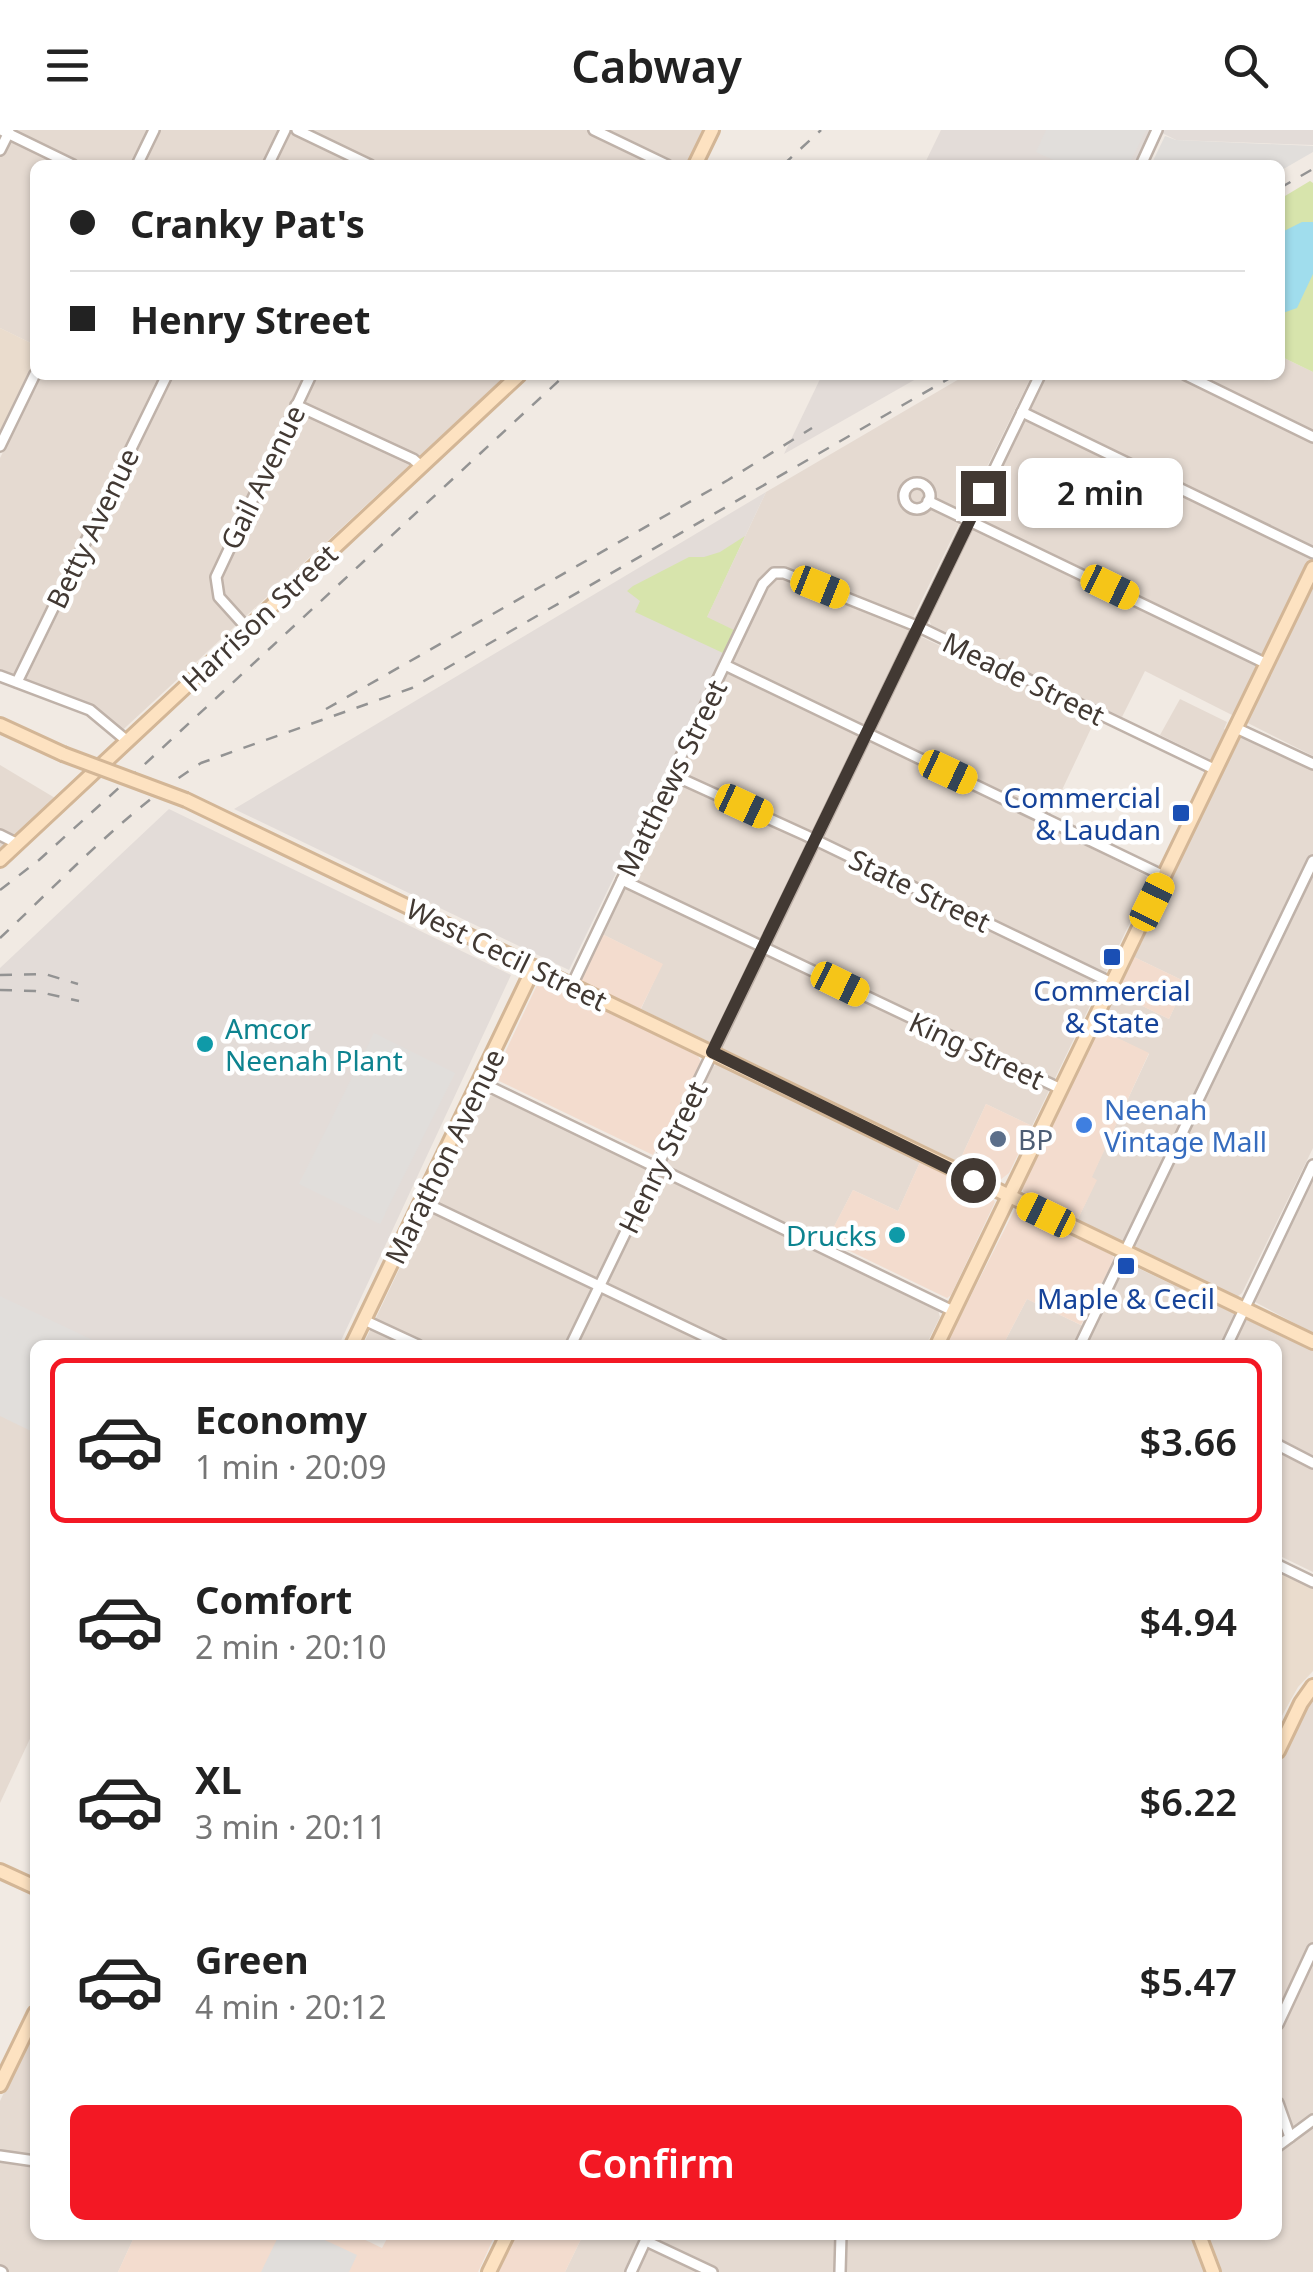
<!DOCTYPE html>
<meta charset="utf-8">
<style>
:root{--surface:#fff;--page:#f2f2f2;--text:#222;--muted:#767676;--line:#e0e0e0;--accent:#f31824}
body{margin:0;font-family:"Noto Sans",sans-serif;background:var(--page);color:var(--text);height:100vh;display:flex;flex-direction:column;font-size:38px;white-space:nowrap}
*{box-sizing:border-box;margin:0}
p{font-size:32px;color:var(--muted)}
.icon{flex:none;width:55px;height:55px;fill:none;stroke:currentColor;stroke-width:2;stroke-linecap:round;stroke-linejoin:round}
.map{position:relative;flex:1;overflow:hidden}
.side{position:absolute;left:30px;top:1210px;width:1252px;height:900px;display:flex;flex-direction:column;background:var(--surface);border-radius:15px;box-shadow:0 2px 8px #0004}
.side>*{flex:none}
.hud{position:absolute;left:30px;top:30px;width:1255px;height:220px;border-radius:15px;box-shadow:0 2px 8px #0004;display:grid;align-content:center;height:220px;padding:0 40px;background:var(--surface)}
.end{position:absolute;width:45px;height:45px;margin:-22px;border:12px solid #423933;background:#fff;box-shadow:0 0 0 5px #fff}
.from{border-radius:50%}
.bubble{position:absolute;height:70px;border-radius:15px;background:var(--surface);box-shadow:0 2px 8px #0004;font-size:32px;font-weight:600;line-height:70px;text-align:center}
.car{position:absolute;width:30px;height:60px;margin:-30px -15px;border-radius:12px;box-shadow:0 0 8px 2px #0007;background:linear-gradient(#f5c518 24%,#345 0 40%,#f5c518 0 76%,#345 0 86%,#f5c518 0)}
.hud b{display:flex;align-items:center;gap:35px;height:95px;font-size:38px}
.hud b+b{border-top:2px solid var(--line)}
.hud i{width:25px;height:25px;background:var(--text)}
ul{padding:18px 0 0;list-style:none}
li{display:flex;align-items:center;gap:30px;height:165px;margin:0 20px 15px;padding:0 20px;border:5px solid transparent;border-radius:15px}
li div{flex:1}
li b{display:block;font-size:38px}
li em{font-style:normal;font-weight:600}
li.active{border-color:var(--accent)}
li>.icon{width:90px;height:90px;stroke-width:1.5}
.primary-button{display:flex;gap:20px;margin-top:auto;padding:20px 40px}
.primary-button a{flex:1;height:115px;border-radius:15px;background:var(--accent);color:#fff;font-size:40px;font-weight:600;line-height:115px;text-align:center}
header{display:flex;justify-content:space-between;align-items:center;height:130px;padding:0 40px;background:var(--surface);font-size:45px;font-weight:600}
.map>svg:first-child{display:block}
</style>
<header><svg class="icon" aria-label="menu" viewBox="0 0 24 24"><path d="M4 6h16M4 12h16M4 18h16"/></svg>Cabway<svg class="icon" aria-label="search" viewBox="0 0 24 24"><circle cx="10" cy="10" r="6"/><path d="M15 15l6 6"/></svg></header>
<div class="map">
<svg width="1313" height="2142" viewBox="0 0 1313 2142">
<rect width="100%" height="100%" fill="#f1eae3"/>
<!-- residential -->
<g fill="#e5dad1">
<polygon points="0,0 704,0 687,35 35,35 35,215 0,198"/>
<polygon points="1280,226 1313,242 1313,626 1145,541 1122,587 931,495 929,489 1047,245 1280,245"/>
<polygon points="42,245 507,245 114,608 88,585 0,551 0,328"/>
<polygon points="966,245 1032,245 907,500 1095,590 1045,696 1145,745 1150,751 1032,996 986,974 959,1032 641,879 662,834 602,804 734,530 723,523 707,487 766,362"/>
<polygon points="1180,569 1227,592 1224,599 1313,641 1313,1018 1242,1163 1237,1167 1077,1091 1096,1051 1091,1048 1149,924 1099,899 1116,863 1169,889 1186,852 1134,827 1226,637 1160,605"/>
<polygon points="0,635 55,668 0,719"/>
<polygon points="717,934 920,1032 898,1081 853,1060 821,1122 938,1180 940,1187 926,1215 363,1215 481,968 493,966 661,1045 713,937"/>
<polygon points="1313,1051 1313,1203 1255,1172"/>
<polygon points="1127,1133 1313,1221 1313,1442 1278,1425 1278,1215 1003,1215 1027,1169 1093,1201"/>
<polygon points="0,1240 35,1257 35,1598 0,1673"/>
<polygon points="1313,1568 1313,2142 1220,2142 1206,2105 1278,2105 1278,1635"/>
<polygon points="35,1898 35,2105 135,2105 118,2142 0,2142 0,1971"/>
<polygon points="583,2105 1192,2105 1206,2142 565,2142"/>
</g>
<!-- commercial -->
<g fill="#f3dcce">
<polygon points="602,804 663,834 633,894 698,926 701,932 653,1025 493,948 538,853 545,850 575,863"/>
<polygon points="1134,827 1186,852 1169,889 1116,863"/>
<polygon points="1099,899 1149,923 1092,1047 1097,1050 1077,1091 1026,1066 1022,1059"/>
<polygon points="986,974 1032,996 1009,1043 1000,1050 959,1032"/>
<polygon points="920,1032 991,1067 995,1072 951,1165 947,1168 827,1110 853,1060 898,1081"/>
<polygon points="1015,1079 1112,1125 1114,1129 1081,1195 1027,1169 1003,1215 946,1215"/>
<polygon points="135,2105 355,2105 382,2118 389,2105 495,2105 478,2142 118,2142"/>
<polygon points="516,2105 583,2105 565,2142 499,2142"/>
</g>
<!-- industrial -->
<g fill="#e3dcd8">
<polygon points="941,0 1151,0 1133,35 924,35"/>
<polygon points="1156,0 1313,0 1313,15 1176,10"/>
<polygon points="822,245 923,245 784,324"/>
<polygon points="766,362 707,487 734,500 569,840 234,679"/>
<polygon points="169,679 511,845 339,1215 35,1215 0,1239 0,838"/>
</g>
<!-- education -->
<g fill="#eadccd">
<polygon points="0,198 35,215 35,229 0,301"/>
<polygon points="1278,1441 1313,1458 1313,1541 1298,1557 1278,1593"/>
</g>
<!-- green -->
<g fill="#d7e4ac">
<polygon points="1310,51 1313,53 1313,242 1280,226 1280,69"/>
<polygon points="745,406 707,487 734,500 723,523 635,482 640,471 627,461 633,456 689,427 704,427 720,422"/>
</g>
<!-- parking -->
<g fill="#e1dedb">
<polygon points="1046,0 1146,0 1129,35 1064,35 1036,22"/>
<polygon points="1165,6 1176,10 1313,16 1313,22 1280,41 1280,35 1151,35"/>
<polygon points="374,903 455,943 380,1094 299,1054"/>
<polygon points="0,1166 103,1215 35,1215 35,1303 0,1286"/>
<polygon points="279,2105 314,2105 357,2125 349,2142 261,2142"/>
</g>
<!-- water -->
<polygon fill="#a0dded" points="1302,92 1313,92 1313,144 1297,178 1280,184 1280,103"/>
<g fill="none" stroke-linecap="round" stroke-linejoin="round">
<defs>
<g id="street">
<polyline points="1,0 73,35"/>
<polyline points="297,0 370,35"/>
<polyline points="594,0 667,35"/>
<polyline points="0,20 9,2"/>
<polyline points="137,35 154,0"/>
<polyline points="268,35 285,0"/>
<polyline points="1141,35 1157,0"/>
<polyline points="1186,245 1313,307"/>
<polyline points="296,275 413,329 421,336"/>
<polyline points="1022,282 1313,423"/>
<polyline points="0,316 35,244"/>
<circle cx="917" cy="366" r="13"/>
<polyline points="928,371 1267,534"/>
<polyline points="247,498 219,467 216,447 311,245"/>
<polyline points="725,535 1164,746"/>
<polyline points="0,546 90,580 126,610"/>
<polyline points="17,552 167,245"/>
<polyline points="1236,598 1313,634"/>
<polyline points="673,645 805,705 1112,853"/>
<polyline points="0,705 18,714"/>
<polyline points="622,750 1061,959"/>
<polyline points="572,855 763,454 774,443 784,443 919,497 1216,640"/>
<polyline points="480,952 953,1181"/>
<polyline points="423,1072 723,1215"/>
<polyline points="364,1190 418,1215"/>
<polyline points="571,1215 1040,245"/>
<polyline points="1080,1215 1313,731"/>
<polyline points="1227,1215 1313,1035"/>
<polyline points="1278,1315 1313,1333"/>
<polyline points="1278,1435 1313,1452"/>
<polyline points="1278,1894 1313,1819"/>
<polyline points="1278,1973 1290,2007"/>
<polyline points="1278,2016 1313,1990"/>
<polyline points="0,2026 35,2031"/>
<polyline points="646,2111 712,2142"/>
<polyline points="0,2141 2,2142"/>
<polyline points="631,2142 648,2105"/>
<polyline points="840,2142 841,2105"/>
</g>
<g id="secondary">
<polyline points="695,35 712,0"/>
<polyline points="0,595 63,624"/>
<polyline points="186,670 1313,1212"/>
<polyline points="0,730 519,245"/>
<polyline points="352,1215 534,837"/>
<polyline points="937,1215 1313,438"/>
<polyline points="1278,1621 1301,1573 1313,1556"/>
<polyline points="0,1741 35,1757"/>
<polyline points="0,1955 35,1883"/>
<polyline points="1199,2105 1213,2142"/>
<polyline points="489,2142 507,2105"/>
</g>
</defs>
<!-- street casing -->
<use href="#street" stroke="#bfb2a9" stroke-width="14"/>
<!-- secondary casing -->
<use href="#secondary" stroke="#d3b696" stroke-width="18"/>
<!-- street -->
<use href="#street" stroke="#fff" stroke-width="9"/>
<!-- secondary -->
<use href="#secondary" stroke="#fde2c1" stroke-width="12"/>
<!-- rail -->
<g stroke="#939393" stroke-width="2.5" stroke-dasharray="12 12" stroke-linecap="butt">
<polyline points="783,35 821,0"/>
<polyline points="1280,58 1313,39"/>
<polyline points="326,579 728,350 812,298"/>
<polyline points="0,760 39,730 132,646 565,245"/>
<path d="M0,808C64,748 127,680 201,633L412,558L955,245"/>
<polyline points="0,845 45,844 78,854"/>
<polyline points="0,860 35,861 79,871"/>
</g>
<defs>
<polyline id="secondary-bridge" points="63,624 186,670"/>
</defs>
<!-- secondary-bridge casing -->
<use href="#secondary-bridge" stroke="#d3b696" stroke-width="18" stroke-linecap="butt"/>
<!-- secondary-bridge -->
<use href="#secondary-bridge" stroke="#fde2c1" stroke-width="12"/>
</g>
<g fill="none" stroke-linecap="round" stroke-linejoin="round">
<!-- route -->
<polyline stroke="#423933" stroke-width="12" points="973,1050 712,922 983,363"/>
</g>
<!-- markers -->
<g fill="#1a4fb4" stroke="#fff" stroke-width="4">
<rect x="1171" y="673" width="20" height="20" rx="5"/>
<rect x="1102" y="817" width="20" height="20" rx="5"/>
<rect x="1116" y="1126" width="20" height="20" rx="5"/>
</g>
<g fill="#0f9aa8" stroke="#fff" stroke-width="4">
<circle cx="205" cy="914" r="10"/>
<circle cx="897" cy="1105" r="10"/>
</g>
<circle fill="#3f7fe0" stroke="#fff" stroke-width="4" cx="1084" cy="995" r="10"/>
<circle fill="#5c6f8a" stroke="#fff" stroke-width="4" cx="998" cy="1009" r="10"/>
<g text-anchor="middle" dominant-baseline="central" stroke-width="9" stroke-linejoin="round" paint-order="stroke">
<!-- street labels -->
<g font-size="28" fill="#423933" stroke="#fff">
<text transform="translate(262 347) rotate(-64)">Gail Avenue</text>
<text transform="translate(92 398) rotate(-64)">Betty Avenue</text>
<text transform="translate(259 487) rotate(-43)">Harrison Street</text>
<text transform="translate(1024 548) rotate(26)">Meade Street</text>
<text transform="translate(671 648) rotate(-64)">Matthews Street</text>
<text transform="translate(920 760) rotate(26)">State Street</text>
<text transform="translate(507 824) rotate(26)">West Cecil Street</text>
<text transform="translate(977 920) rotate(25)">King Street</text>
<text transform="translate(444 1026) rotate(-64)">Marathon Avenue</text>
<text transform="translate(662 1027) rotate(-64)">Henry Street</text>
</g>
<!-- transit labels -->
<g font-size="28" fill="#164399" stroke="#fff">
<text x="1161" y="667" text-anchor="end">Commercial<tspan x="1161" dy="32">&amp; Laudan</tspan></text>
<text x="1112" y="860">Commercial<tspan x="1112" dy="32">&amp; State</tspan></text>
<text x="1126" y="1168">Maple &amp; Cecil</text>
</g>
<!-- culture labels -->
<g font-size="28" fill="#0d838f" stroke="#fff" text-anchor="start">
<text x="225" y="898">Amcor<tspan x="225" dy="32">Neenah Plant</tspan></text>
<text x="877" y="1105" text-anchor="end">Drucks</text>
</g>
<!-- shop labels -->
<g font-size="28" fill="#366cbe" stroke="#fff" text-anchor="start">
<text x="1104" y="979">Neenah<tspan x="1104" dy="32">Vintage Mall</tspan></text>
</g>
<!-- service labels -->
<g font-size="28" fill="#4e5e75" stroke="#fff" text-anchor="start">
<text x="1018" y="1009">BP</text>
</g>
</g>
</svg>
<i class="end from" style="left:973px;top:1050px"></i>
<i class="end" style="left:983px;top:363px"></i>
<div class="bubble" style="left:1018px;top:328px;width:165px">2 min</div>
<i class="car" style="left:820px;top:457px;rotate:112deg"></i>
<i class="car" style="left:1110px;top:457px;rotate:116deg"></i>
<i class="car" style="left:948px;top:642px;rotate:115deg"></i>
<i class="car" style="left:744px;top:676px;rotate:115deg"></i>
<i class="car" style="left:1152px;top:772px;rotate:26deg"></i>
<i class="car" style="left:840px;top:854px;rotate:116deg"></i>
<i class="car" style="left:1046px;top:1085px;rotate:296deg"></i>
<div class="hud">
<b><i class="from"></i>Cranky Pat's</b>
<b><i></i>Henry Street</b>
</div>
<section class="side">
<ul>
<li class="active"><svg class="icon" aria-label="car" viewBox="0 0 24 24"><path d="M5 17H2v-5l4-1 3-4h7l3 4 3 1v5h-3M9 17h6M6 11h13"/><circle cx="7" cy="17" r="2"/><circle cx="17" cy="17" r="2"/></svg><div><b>Economy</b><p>1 min · 20:09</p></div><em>$3.66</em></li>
<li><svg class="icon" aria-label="car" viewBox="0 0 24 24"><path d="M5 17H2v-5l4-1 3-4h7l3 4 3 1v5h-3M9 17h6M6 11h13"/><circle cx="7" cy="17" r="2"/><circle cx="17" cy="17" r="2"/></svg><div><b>Comfort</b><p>2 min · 20:10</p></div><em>$4.94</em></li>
<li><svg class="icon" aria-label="car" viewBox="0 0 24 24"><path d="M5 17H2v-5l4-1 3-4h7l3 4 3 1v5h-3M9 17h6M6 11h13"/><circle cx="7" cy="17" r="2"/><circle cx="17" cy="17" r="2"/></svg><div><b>XL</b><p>3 min · 20:11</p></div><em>$6.22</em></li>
<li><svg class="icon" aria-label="car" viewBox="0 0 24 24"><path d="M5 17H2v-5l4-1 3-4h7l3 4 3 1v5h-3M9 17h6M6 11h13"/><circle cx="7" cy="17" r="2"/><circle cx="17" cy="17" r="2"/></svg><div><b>Green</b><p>4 min · 20:12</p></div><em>$5.47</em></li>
</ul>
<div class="primary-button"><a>Confirm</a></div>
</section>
</div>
